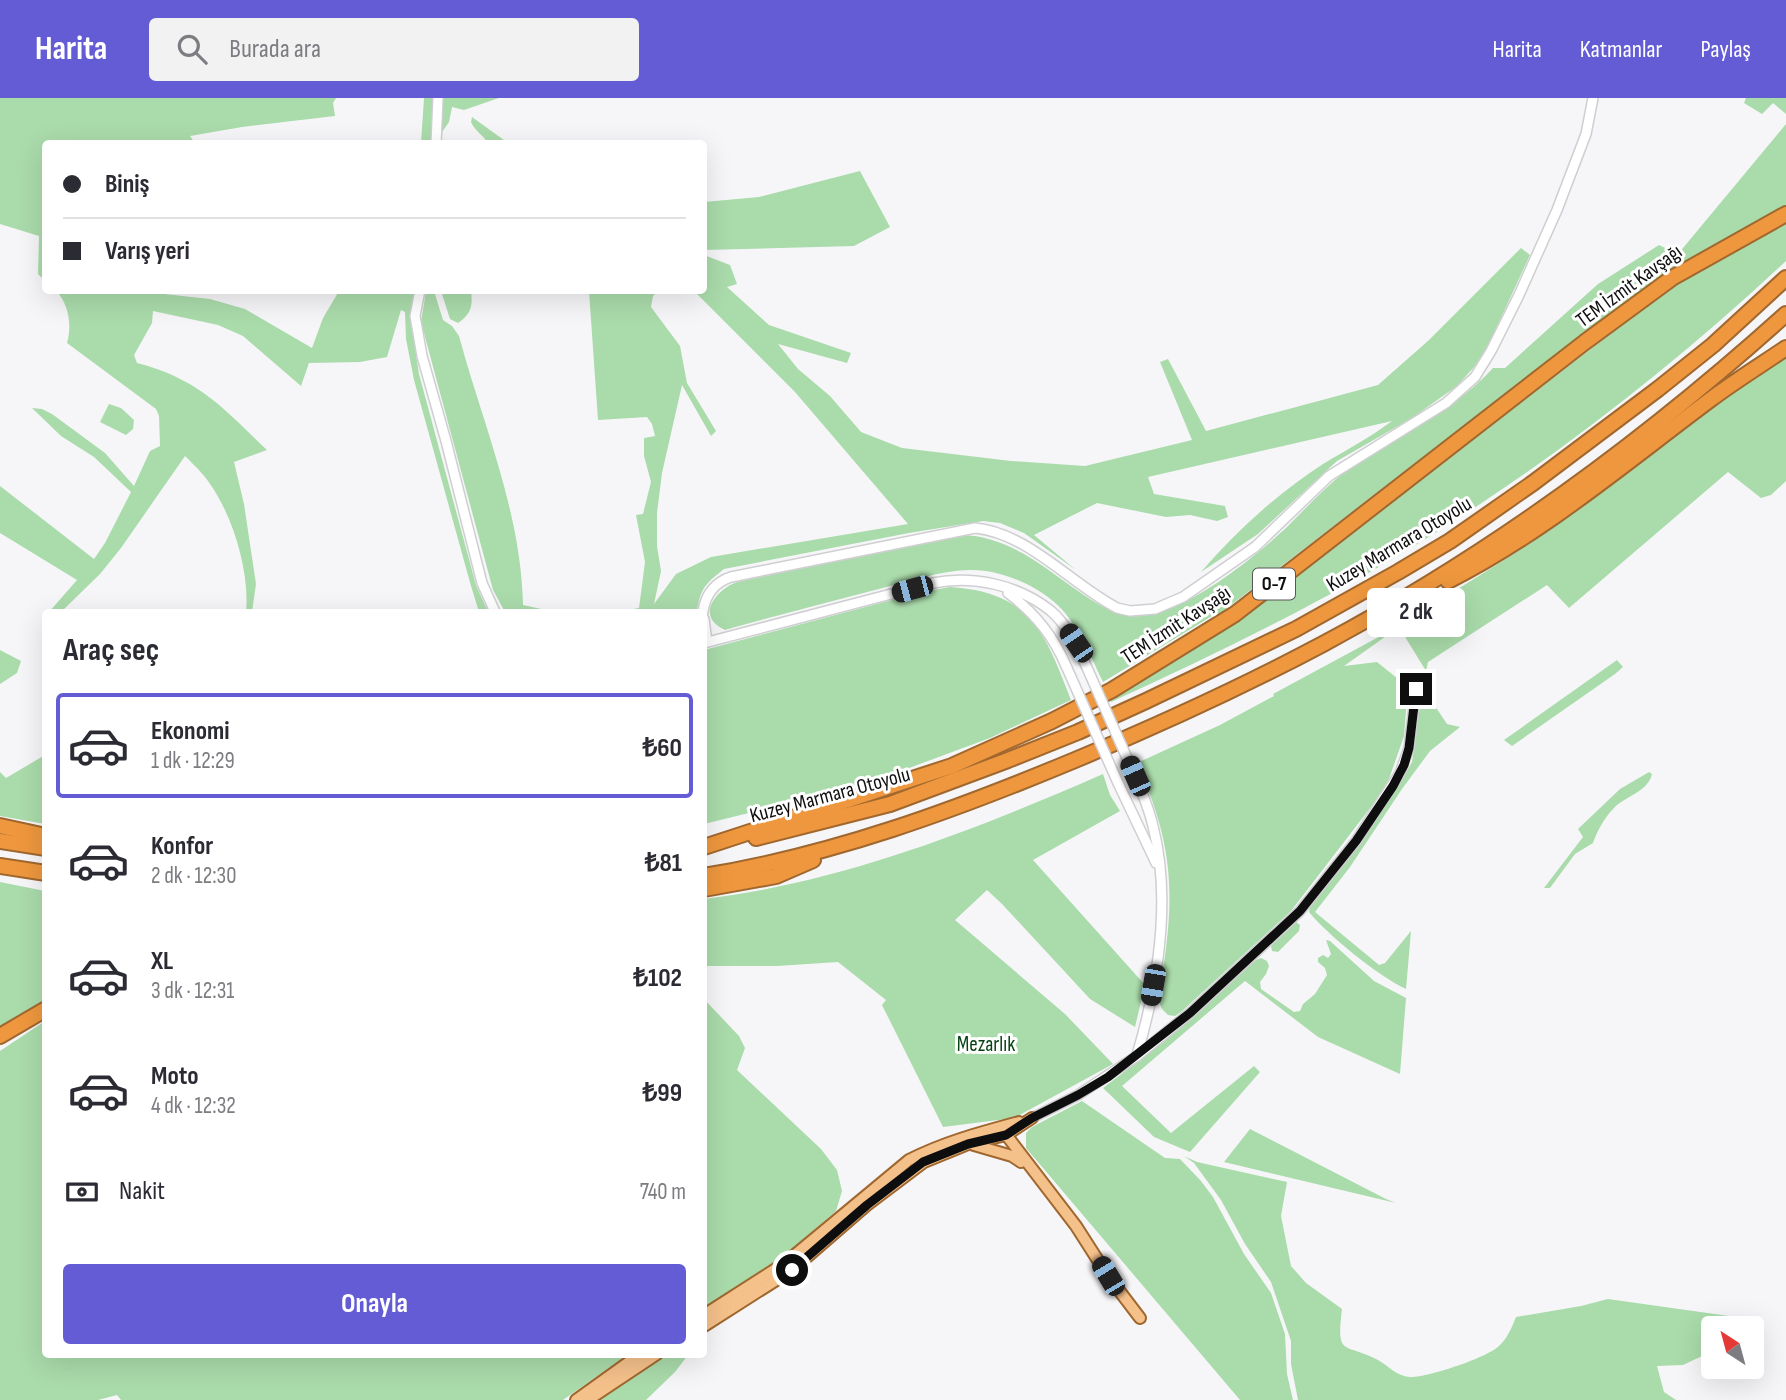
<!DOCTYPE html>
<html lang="tr">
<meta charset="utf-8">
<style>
:root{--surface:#fff;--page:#f2f2f3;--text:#2b2b33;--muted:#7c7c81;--line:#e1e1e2;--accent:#635cd5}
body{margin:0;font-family:"Sofia Sans Condensed",sans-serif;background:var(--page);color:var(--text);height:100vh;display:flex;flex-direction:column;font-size:26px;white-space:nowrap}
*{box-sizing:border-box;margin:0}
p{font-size:23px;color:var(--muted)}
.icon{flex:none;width:38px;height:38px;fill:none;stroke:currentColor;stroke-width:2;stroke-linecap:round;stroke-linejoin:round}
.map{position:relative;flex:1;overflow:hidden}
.details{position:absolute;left:42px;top:511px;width:665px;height:749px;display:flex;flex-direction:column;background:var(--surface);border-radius:7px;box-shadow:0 7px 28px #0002}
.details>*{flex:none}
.banner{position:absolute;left:42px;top:42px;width:665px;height:154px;border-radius:7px;box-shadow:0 7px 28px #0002;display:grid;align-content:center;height:154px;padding:0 21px;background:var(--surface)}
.needle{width:46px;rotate:324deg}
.controls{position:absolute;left:1701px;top:1218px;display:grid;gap:14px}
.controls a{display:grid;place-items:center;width:63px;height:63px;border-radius:7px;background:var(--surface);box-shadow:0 7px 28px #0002;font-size:35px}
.end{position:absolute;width:32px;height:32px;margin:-16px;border:9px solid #0e0e0f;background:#fff;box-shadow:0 0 0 4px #fff}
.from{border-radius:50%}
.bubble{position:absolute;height:49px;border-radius:7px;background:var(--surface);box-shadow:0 7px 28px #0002;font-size:23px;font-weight:700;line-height:49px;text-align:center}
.car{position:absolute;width:21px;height:42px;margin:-21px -10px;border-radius:9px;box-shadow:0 0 5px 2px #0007;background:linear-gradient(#222 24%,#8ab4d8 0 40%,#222 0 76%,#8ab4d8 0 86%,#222 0)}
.banner b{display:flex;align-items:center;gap:24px;height:66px;font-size:26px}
.banner b+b{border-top:2px solid var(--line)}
.banner i{width:18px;height:18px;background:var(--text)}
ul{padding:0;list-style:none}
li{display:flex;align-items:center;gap:21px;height:105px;margin:0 14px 10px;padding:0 7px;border:4px solid transparent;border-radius:7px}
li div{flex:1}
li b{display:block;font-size:26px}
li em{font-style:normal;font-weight:700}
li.current{border-color:var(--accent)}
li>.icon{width:63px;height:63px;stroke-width:1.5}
h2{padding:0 21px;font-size:32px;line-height:84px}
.pay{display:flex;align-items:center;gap:18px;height:77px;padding:0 21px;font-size:26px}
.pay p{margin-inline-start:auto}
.primary-button{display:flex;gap:14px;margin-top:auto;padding:14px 21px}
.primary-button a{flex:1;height:80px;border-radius:7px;background:var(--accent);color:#fff;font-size:28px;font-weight:700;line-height:80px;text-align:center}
header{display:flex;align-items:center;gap:42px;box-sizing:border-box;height:98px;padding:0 35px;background:var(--accent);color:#fff}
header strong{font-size:33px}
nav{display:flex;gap:38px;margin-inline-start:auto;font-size:24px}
.search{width:490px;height:63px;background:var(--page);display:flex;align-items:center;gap:18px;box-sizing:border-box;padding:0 24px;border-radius:7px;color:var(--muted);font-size:26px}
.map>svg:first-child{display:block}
</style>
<header>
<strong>Harita</strong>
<div class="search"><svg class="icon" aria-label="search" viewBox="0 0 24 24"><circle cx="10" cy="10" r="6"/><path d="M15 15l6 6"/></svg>Burada ara</div>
<nav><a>Harita</a><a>Katmanlar</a><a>Paylaş</a></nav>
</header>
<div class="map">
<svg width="1786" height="1302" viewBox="0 0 1786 1302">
<rect width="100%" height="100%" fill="#f6f6f9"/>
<!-- green -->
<g fill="#aadbab">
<polygon points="0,0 336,0 333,5 335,18 242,29 190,38 195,45 46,46 45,183 38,176 39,138 0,126"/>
<polygon points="424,0 433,0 431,45 421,45"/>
<polygon points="442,0 499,0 464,12 452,9 449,24 442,34"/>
<polygon points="1746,0 1786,0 1786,16 1773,5 1762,16 1744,5"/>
<path d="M472,19L508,45H488C483,37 475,33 471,24Z"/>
<path d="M1786,26V108C1724,139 1671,172 1614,212L1218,517L1217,515L1103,584C1089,555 1078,524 1053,503C1031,485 998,471 969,472C937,473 906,484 875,492C825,505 775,518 725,532C695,519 715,492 737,484L961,437C1008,438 1041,467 1078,493C1093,503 1107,513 1125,517C1172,528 1255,459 1288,428C1307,409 1325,389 1346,373C1395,337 1451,316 1493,270H1505L1598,186L1659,147L1678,156Z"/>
<polygon points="860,73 890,129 854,148 704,152 704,104 759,99"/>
<path d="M1786,124V163C1657,284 1512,394 1358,481C1277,526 1195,566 1111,604L1110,601L1184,557L1274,495L1649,206L1702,170Z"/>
<path d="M1521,150L1530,157L1488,248L1475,268L1457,288L1412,320L1337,363L1258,436L1201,474C1236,433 1277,396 1323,366C1346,352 1371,339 1392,323L1148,379L1154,396L1225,408L1228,419L1217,423L1190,417L1166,419L1097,405L1034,437L1076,472L1024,435L1000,425L983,423L909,435L724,471C705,486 700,491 697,514H618L639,510L645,464L636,417L643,416L651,384L644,358V340L655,338L652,326L647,319L598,322L589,193H658L653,198L651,209L680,248L687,285L716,333L711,338L682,287L662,375L657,415V448L661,473L654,506L676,476L711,459L908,426L795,294L694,193H690L704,192V157L730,167L737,186L727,189L769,227L851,255L847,265L778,246L798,271L830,298L861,334L902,350L1011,363L1085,368L1192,342L1160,264L1168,261L1206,333L1378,287L1429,242Z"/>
<path d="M56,193H155V195L210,201L245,211L312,250L323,220L339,193H415L411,224L419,276L476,487L488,514H479L471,488L414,282L406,241L405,214L401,212L387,259L360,264L309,265L301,288L243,238L218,227L153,213L152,225L134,257L137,265C199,281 223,310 267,352L234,364L244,406L256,486L252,514H246C250,475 233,418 210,386C203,375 194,367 185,358L121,450L100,476L61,514H49L77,482L0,435V388L94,461L105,445L131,394L94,359L61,338L32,310L42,311L52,316L105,355L134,388L150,353L160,348L159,318L156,311L67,245C72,228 69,206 56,193Z"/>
<path d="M426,193H434L443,222L452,228L459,238C483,327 521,413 523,507L555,514H505L493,492L421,224Z"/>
<path d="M441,193H471C473,208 471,216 458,225L450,221Z"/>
<path d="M1786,259V383L1771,397L1761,400L1728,374L1569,510L1547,487L1428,564L1426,573L1399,529L1344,568L1377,564L1408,589L1404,638L1389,681L1374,705L1291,813L1181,914L1175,918L1168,917L1162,911L1158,901C1175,806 1177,754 1137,665L1220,627L1274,598L1273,596L1399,528L1520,452L1590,403L1706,314Z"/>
<polygon points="109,306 121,310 134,322 133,331 126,337 100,324"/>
<path d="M950,489C1031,494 1045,535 1071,602L990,640L866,686L704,726V552L918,495Z"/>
<polygon points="0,552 21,563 17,575 0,586"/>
<polygon points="1617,562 1623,569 1615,576 1512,648 1504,642"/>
<path d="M1422,593H1425L1447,626L1460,629L1430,653L1402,691L1350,769L1315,814L1379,867L1385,865L1411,833L1406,891C1378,878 1329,838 1309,814L1310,809L1368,734L1408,671L1412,664Z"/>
<polygon points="45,657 45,726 0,718 0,674 6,680"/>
<path d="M1649,674L1652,676C1648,694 1625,698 1614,710C1605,719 1597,733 1593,745L1575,756L1550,790H1544L1583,739L1578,731L1620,691Z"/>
<path d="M1103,676L1110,697L1120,713L1033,762L1145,887L1135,929L1090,901L1002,806L987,792L955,822L1065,916L1113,966L1014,1020L943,1029L882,907L886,902L838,864L777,868H704V801C843,784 975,732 1103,676Z"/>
<polygon points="0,784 45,793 46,901 0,928"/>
<polygon points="1296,824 1300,827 1299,833 1278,854 1272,853 1271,848"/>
<polygon points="1326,842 1330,843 1374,883 1406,900 1400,976 1318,939 1245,883 1122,988 1171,1035 1254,968 1260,974 1190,1054 1154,1039 1103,990 1166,942 1256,862 1261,860 1267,863 1269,868 1266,876 1260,884 1261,891 1294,914 1300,913 1303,906 1315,896 1327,877 1325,870 1318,864 1318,860 1323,857 1328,860 1331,856"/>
<polygon points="704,901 739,938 745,950 737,972 821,1051 837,1072 842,1093 836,1113 794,1149 766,1172 704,1210"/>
<polygon points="45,923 46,1256 627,1257 563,1302 121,1302 117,1297 98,1302 0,1302 0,953"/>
<polygon points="1082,1003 1165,1060 1180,1061 1201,1083 1213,1099 1244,1156 1271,1195 1285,1236 1287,1276 1293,1302 1240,1302 1026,1050 1026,1035 1032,1029"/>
<polygon points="1250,1031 1386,1101 1396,1105 1224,1064"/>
<path d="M1184,1058L1197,1064L1287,1084L1281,1118L1291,1168L1306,1185L1342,1211C1336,1260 1344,1244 1378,1262C1389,1268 1396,1278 1410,1279C1426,1280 1490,1259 1500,1247C1508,1239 1512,1229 1516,1219L1581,1208L1608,1201L1743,1220L1747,1230H1713V1253L1683,1267L1657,1268L1664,1294L1676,1302H1298L1291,1266V1243L1271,1184L1245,1146L1221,1102L1194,1065Z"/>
<polygon points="657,1257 688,1257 675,1274 646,1302 588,1302"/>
</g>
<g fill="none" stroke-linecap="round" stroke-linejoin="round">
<defs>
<g id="minor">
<polyline points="436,46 438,0"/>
<polyline points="420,192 415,218 422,258 446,343 482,485 495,514"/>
<path d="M1008,495C1036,516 1054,539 1067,570"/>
<path d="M703,514C705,497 715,484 731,479L975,430C1028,435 1071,486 1117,510L1130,513L1155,511L1183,499L1255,449L1329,378L1446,305L1475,279L1491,253L1519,197L1557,112L1586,36L1593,0"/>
<polyline points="704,521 707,544"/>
<path d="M704,545L933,485C973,477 1019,487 1051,513C1066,526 1076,545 1084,563"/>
<path d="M1135,678C1142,694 1149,711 1153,728C1172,803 1158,885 1137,957"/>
<polyline points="1118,685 1156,765"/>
<polyline points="1032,1020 1078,997 1137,958 1190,915 1300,813 1356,743 1400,675 1409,650 1416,591"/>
</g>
<g id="major">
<polyline points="1004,1034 1076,1128 1108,1178 1140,1220"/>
<polyline points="974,1047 1012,1058 1021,1064"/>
<path d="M704,1217L785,1165L909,1062C944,1044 982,1034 1019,1024"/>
<polyline points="704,1228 792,1172 867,1107 924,1064 968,1046 1006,1037 1032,1020"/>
<polyline points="576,1302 640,1256"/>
<polyline points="588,1302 657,1256"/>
</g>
<g id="highway">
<path d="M1448,483C1543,435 1625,365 1711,301C1735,283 1761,267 1786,250"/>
<polyline points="0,728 46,738"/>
<polyline points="756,740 890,706 1008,662 1078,634 1146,603 1296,531 1398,474 1450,443 1533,385 1658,291 1713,247 1786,180"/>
<polyline points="0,743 46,750"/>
<polyline points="704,749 952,668 1052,623 1112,592 1235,516 1585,244 1672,180 1786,116"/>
<polyline points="0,768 46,775"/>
<path d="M704,778C833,757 955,712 1075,662C1159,627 1242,589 1323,546C1490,457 1645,343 1786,216"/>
<polyline points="704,791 776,778 813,762"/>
<polyline points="0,938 46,911"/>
</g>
</defs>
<!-- minor casing -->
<use href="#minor" stroke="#cfced1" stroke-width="12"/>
<!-- major casing -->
<use href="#major" stroke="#a0672e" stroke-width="14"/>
<!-- highway casing -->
<use href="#highway" stroke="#a0672e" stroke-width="18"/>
<!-- minor -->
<use href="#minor" stroke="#fff" stroke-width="9"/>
<!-- major -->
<use href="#major" stroke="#f5c18b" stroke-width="10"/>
<!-- highway -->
<use href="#highway" stroke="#ee973e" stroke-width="14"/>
<defs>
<g id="minor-bridge">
<polyline points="1084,563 1135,678"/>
<polyline points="1067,570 1118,685"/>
</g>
</defs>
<!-- minor-bridge casing -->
<use href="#minor-bridge" stroke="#cfced1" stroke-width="12" stroke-linecap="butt"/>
<!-- minor-bridge -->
<use href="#minor-bridge" stroke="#fff" stroke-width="9"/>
</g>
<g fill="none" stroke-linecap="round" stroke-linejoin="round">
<!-- route -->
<polyline stroke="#0e0e0f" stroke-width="9" points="792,1172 867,1107 923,1064 968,1046 1006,1037 1032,1020 1078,997 1108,979 1190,915 1300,813 1356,743 1393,688 1404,667 1409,650 1416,591"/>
</g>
<g text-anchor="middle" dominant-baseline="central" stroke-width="6" stroke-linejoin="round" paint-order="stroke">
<!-- shield labels -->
<rect fill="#fff" stroke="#565657" stroke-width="2" x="1253" y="470.5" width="42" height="31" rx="5"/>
<g font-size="19" font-weight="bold" fill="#0e0e0f">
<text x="1274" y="486">O-7</text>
</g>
<!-- street labels -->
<g font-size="21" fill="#0e0e0f" stroke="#fff">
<text transform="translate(1629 188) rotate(-36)">TEM İzmit Kavşağı</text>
<text transform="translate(1399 446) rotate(-31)">Kuzey Marmara Otoyolu</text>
<text transform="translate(1176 527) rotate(-33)">TEM İzmit Kavşağı</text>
<text transform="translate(830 697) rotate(-15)">Kuzey Marmara Otoyolu</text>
</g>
<!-- park labels -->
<g font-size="21" fill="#074312" stroke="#fff">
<text x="986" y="946">Mezarlık</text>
</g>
</g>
</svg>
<div class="controls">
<a><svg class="needle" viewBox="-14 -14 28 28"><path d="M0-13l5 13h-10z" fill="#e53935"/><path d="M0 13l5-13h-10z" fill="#7c7c81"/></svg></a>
</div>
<i class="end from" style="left:792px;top:1172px"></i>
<i class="end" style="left:1416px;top:591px"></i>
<div class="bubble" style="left:1367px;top:490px;width:98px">2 dk</div>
<i class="car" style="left:912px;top:491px;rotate:255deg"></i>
<i class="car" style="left:1076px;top:545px;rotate:326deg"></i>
<i class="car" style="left:1135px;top:678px;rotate:336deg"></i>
<i class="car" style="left:1153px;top:887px;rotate:190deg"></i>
<i class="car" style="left:1108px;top:1178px;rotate:329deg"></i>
<div class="banner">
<b><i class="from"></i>Biniş</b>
<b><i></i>Varış yeri</b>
</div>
<section class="details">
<h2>Araç seç</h2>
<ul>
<li class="current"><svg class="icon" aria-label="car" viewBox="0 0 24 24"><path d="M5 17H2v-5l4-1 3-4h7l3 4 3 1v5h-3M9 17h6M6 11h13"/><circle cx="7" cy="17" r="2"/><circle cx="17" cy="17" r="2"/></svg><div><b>Ekonomi</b><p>1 dk · 12:29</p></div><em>₺60</em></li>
<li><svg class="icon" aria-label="car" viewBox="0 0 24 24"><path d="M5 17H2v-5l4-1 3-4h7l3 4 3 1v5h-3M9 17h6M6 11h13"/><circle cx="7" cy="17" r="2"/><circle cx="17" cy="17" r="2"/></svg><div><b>Konfor</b><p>2 dk · 12:30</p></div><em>₺81</em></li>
<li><svg class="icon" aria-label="car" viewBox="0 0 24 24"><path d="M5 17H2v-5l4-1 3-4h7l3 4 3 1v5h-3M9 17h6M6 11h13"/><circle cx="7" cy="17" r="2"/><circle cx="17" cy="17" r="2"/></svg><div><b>XL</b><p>3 dk · 12:31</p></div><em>₺102</em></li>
<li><svg class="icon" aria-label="car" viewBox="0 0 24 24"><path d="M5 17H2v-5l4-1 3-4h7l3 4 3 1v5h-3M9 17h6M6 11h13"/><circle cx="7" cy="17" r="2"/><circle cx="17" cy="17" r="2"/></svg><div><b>Moto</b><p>4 dk · 12:32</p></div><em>₺99</em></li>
</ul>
<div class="pay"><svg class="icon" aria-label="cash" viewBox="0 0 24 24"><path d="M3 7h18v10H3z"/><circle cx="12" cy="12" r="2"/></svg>Nakit<p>740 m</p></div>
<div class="primary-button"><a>Onayla</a></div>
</section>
</div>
